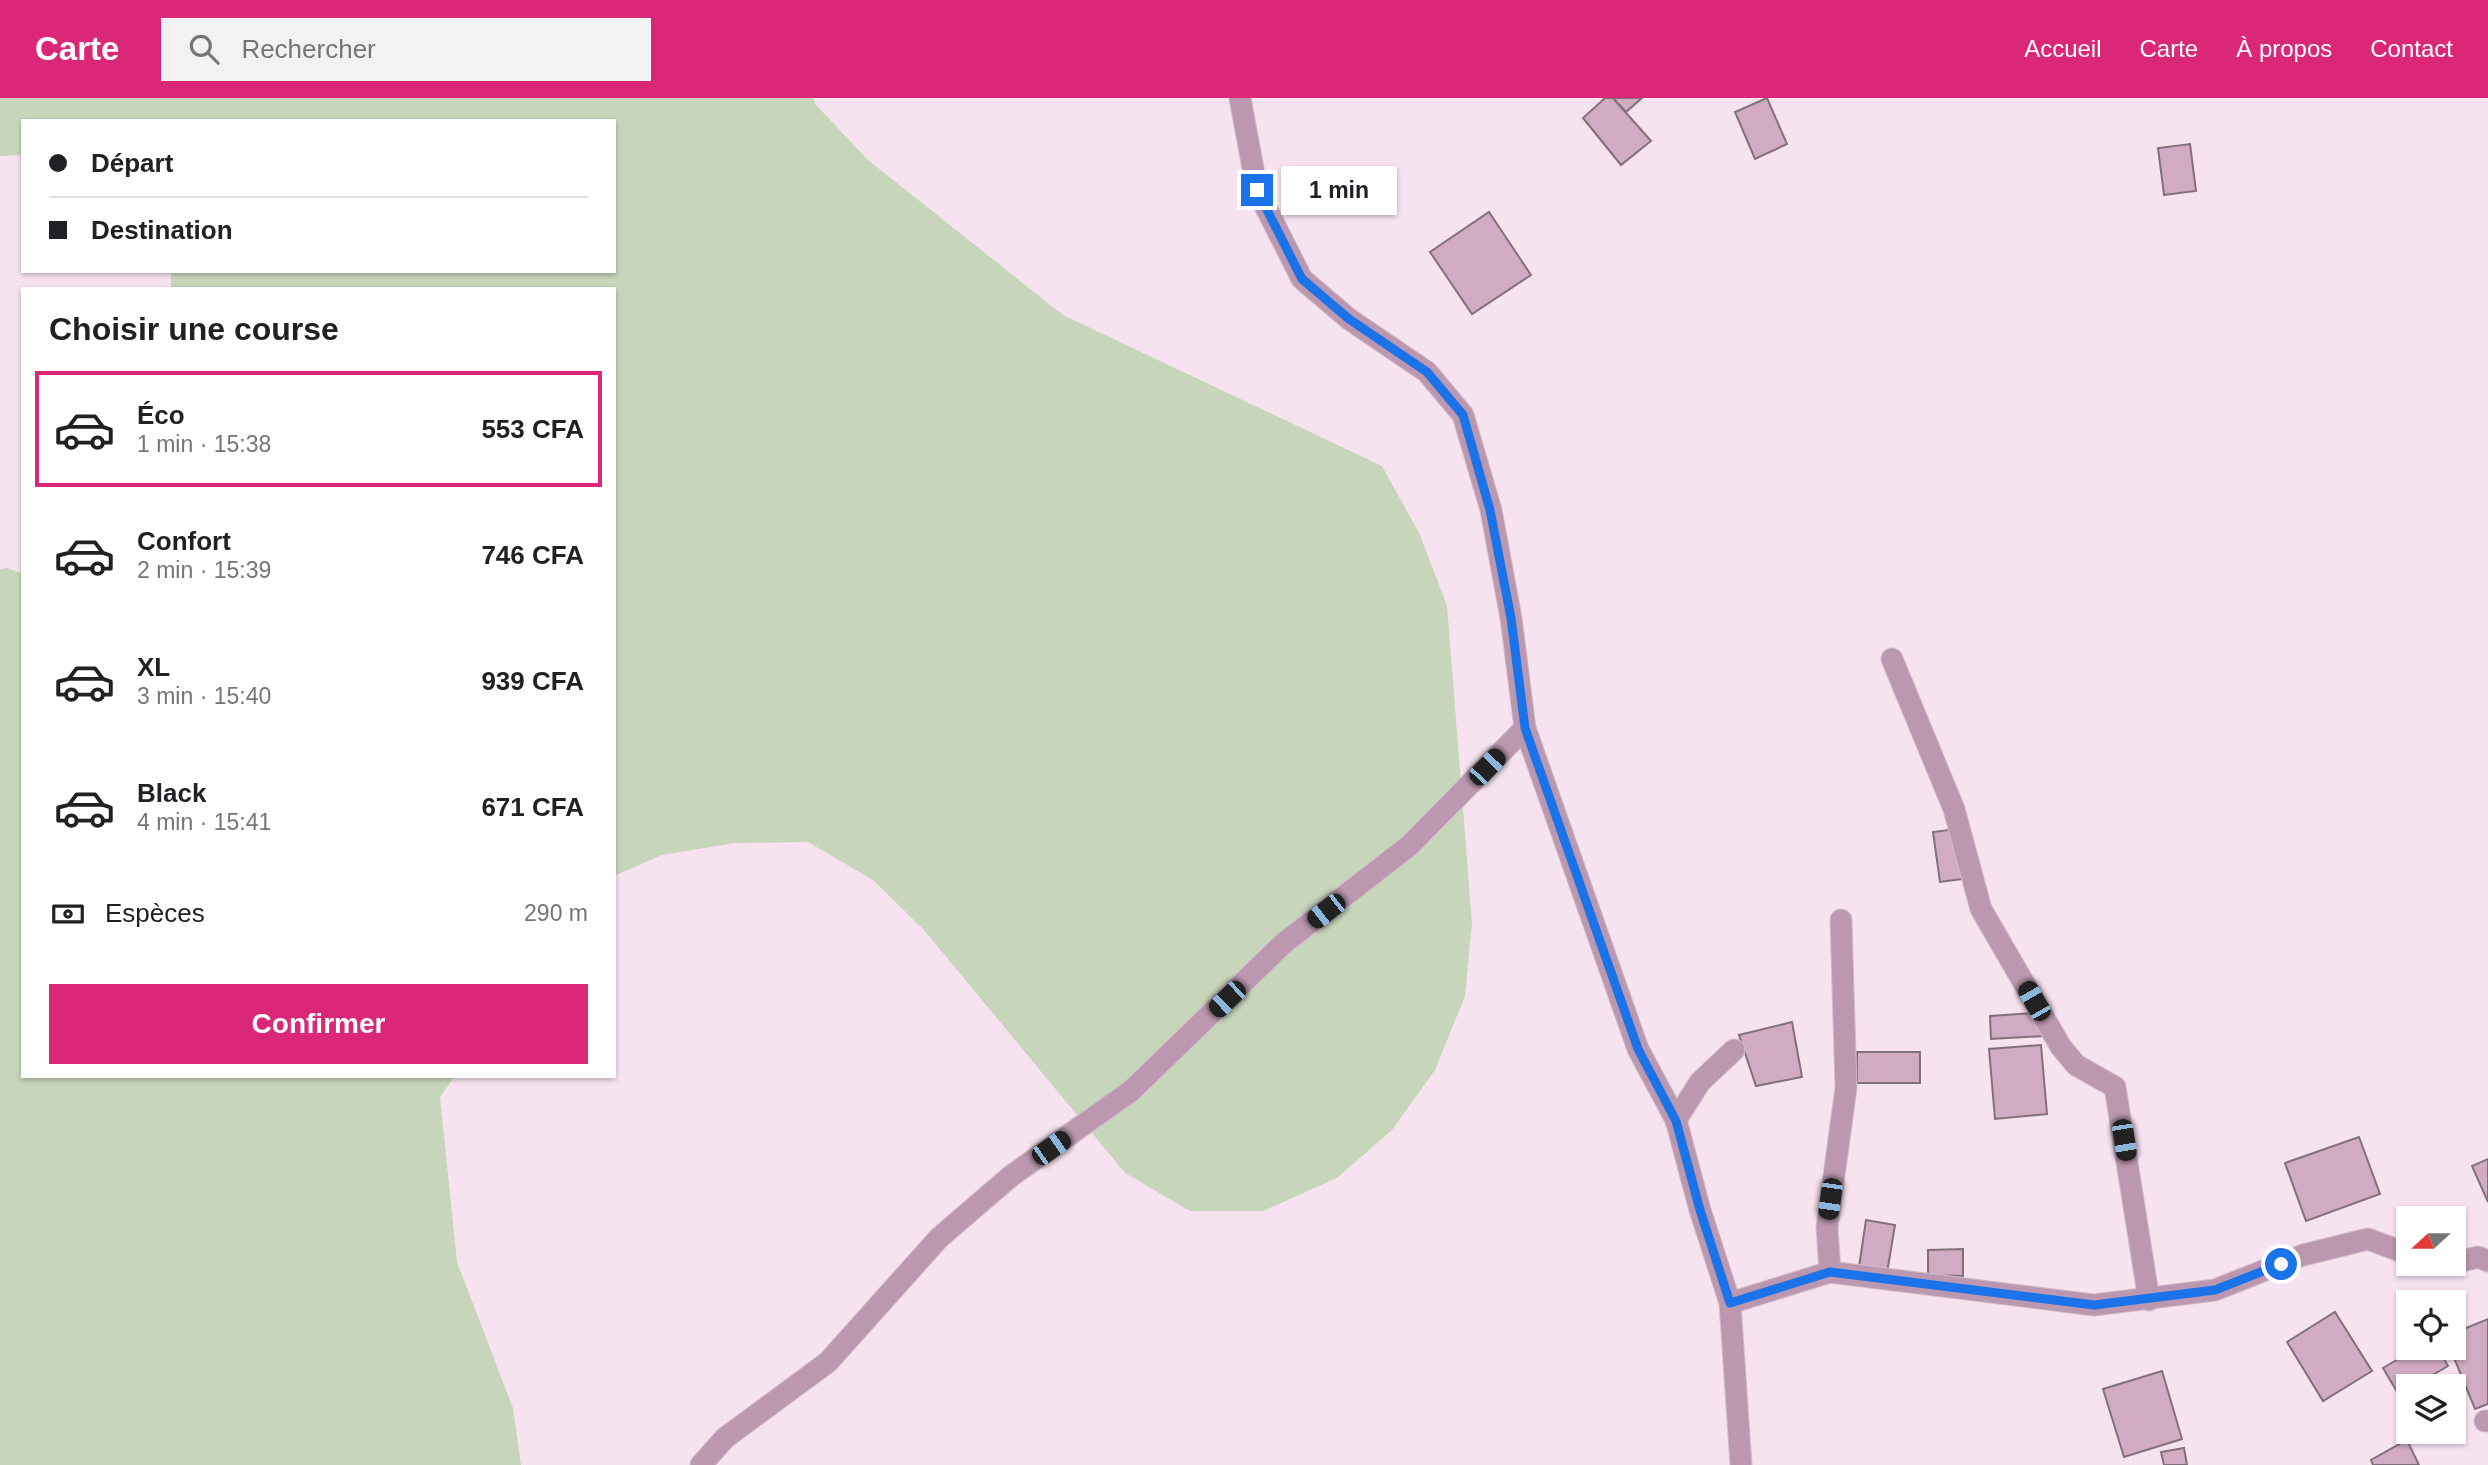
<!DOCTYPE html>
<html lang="fr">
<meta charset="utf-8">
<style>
:root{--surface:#fff;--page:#f2f2f2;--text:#202124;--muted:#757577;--line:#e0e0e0;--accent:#db2777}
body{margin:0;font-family:Arial,sans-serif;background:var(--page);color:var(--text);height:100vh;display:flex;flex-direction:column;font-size:26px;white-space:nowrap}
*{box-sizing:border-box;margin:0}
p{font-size:23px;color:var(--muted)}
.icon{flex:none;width:38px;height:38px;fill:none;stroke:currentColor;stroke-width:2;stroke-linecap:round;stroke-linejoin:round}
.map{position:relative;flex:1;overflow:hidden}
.sheet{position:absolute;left:21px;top:189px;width:595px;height:791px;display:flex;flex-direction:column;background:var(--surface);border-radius:0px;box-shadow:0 2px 5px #0004}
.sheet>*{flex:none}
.top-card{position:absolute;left:21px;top:21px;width:595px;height:154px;border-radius:0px;box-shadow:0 2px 5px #0004;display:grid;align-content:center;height:154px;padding:0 28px;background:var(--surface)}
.needle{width:46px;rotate:249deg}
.fabs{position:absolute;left:2396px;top:1108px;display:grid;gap:14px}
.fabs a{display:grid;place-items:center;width:70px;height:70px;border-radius:0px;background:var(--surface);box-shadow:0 2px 5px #0004;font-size:35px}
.end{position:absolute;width:32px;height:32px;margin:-16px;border:9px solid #1a73e8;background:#fff;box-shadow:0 0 0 4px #fff}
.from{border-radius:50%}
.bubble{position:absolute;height:49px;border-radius:0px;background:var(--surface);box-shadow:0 2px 5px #0004;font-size:23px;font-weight:800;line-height:49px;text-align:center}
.car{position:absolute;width:21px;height:42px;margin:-21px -10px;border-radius:9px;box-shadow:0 0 5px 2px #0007;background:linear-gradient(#222 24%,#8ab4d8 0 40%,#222 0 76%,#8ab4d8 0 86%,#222 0)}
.top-card b{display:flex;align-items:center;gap:24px;height:66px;font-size:26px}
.top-card b+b{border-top:2px solid var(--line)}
.top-card i{width:18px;height:18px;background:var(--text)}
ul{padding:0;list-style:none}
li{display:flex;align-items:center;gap:21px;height:116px;margin:0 14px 10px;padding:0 14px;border:4px solid transparent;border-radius:0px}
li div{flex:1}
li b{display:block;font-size:26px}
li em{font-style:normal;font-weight:800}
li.on{border-color:var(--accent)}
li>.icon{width:63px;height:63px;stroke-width:1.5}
h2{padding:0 28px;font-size:32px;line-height:84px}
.pay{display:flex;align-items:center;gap:18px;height:77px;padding:0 28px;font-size:26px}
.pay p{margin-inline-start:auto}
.action{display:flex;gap:14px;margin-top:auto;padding:14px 28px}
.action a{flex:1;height:80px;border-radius:0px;background:var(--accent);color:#fff;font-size:28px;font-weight:800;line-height:80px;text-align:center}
header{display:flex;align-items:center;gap:42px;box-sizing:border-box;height:98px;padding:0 35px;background:var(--accent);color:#fff}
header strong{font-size:33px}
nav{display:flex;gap:38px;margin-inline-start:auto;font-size:24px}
.search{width:490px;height:63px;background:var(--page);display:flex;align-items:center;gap:18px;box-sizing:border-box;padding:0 24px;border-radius:0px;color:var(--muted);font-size:26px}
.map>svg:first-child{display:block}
</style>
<header>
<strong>Carte</strong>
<div class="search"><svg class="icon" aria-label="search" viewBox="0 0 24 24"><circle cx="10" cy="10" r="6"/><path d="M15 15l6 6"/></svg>Rechercher</div>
<nav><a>Accueil</a><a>Carte</a><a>À propos</a><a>Contact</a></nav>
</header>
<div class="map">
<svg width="2488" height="1367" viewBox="0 0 2488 1367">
<rect width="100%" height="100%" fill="#f7e3f0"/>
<!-- green -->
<g fill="#c7d5bb">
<polygon points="0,0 813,0 816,7 868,62 1063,217 1382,368 1419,435 1447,507 1472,825 1465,898 1435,972 1392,1032 1337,1080 1263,1113 1190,1113 1125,1075 924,832 873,782 808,744 735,745 662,757 614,778 614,191 171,191 171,173 614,173 614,23 23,23 23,57 0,58"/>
<polygon points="8,470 23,476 23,978 455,978 440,999 457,1164 513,1310 521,1367 0,1367 0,471"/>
</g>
<!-- building -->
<g fill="#d0abc3" stroke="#82707b" stroke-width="2">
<polygon points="1605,0 1613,0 1651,43 1621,67 1583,20"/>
<polygon points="1613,0 1642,0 1626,14"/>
<polygon points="1767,0 1787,46 1755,61 1735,14"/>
<polygon points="2190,46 2196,93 2164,97 2158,50"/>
<polygon points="1489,114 1531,177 1472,216 1430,154"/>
<polygon points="1956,731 1963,781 1940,784 1933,734"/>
<polygon points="2035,915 2045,938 1991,941 1990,918"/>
<polygon points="1792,924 1802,979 1756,988 1739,937"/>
<polygon points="2041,947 2047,1016 1995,1021 1989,951"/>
<rect x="1857" y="954" width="63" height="31"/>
<polygon points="2359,1039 2380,1096 2306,1123 2285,1065"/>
<polygon points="2488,1061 2488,1104 2472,1068"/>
<polygon points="1866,1122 1895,1127 1887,1175 1859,1169"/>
<polygon points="1963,1151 1963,1178 1928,1177 1928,1152"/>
<polygon points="2335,1214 2372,1273 2323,1303 2287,1244"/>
<polygon points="2488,1221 2488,1306 2475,1311 2450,1250 2454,1250 2454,1235"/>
<polygon points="2417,1250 2438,1250 2448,1268 2414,1288 2408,1288 2408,1292 2399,1297 2383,1270"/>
<polygon points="2162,1273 2182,1341 2124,1359 2103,1291"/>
<polygon points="2407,1342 2419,1367 2373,1367 2371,1362"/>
<polygon points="2184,1350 2187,1367 2164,1367 2161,1354"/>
</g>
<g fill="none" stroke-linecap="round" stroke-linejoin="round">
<defs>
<g id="street">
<polyline points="1240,0 1257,92 1302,181 1349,221 1427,274 1463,317 1491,412 1511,520 1525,630 1638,951 1676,1022 1700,1112 1730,1205 1741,1367"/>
<polyline points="1892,561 1954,711 1981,811 2061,949 2076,967 2115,989 2149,1202"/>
<polyline points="1676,1022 1700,984 1734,952"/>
<polyline points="2454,1165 2478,1159 2488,1163"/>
<polyline points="1830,1174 1827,1129 1846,990 1841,822"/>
<polyline points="1730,1205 1830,1174 2094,1207 2215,1192 2303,1157 2368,1141 2408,1156"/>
<polyline points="2485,1323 2488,1323"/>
<polyline points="701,1367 725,1340 828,1264 939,1140 1011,1078 1131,993 1284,845 1410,747 1525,630"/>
</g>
</defs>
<!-- street casing -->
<use href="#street" stroke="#d0beca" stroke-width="23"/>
<!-- street -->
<use href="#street" stroke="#bb98af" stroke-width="21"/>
</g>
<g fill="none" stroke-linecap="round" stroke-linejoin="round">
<!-- route -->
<polyline stroke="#1a73e8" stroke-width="9" points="1257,92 1302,181 1349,221 1427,274 1463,317 1490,412 1511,520 1525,630 1638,951 1676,1023 1700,1112 1730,1205 1830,1174 2094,1207 2215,1192 2281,1166"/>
</g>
</svg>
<div class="fabs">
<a><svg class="needle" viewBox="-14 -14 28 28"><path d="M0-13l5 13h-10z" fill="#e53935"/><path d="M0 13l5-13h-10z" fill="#757577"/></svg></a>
<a><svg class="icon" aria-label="locate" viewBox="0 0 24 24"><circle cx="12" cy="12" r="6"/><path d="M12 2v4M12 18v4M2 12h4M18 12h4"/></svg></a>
<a><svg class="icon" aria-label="layers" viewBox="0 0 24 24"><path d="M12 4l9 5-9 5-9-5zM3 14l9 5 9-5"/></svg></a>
</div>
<i class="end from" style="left:2281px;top:1166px"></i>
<i class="end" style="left:1257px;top:92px"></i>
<div class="bubble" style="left:1281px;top:68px;width:116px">1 min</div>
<i class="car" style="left:1487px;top:669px;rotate:44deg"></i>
<i class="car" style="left:1326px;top:813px;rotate:232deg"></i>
<i class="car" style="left:1227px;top:901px;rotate:226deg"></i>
<i class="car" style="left:2034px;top:903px;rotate:330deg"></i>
<i class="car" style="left:2124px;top:1042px;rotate:171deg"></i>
<i class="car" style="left:1051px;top:1050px;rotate:55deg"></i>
<i class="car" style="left:1830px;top:1101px;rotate:188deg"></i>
<div class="top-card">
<b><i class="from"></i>Départ</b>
<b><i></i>Destination</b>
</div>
<section class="sheet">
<h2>Choisir une course</h2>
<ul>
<li class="on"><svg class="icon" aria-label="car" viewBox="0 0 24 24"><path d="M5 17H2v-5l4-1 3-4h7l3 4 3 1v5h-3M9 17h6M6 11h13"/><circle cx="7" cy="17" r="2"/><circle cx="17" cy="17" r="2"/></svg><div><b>Éco</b><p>1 min · 15:38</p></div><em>553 CFA</em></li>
<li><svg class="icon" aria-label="car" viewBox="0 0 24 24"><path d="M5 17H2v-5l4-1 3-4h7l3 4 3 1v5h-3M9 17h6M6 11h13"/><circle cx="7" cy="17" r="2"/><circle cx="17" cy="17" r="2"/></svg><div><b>Confort</b><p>2 min · 15:39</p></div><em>746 CFA</em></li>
<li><svg class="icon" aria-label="car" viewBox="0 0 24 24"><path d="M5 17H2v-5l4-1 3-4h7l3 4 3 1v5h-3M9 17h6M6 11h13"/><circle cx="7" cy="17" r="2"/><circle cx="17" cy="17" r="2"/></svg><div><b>XL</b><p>3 min · 15:40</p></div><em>939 CFA</em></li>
<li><svg class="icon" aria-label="car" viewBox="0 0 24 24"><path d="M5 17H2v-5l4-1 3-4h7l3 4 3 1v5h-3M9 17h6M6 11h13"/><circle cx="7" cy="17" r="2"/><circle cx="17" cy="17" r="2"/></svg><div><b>Black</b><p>4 min · 15:41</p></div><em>671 CFA</em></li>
</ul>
<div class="pay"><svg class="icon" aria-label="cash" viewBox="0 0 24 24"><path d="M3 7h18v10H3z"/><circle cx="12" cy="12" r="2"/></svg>Espèces<p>290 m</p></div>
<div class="action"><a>Confirmer</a></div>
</section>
</div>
